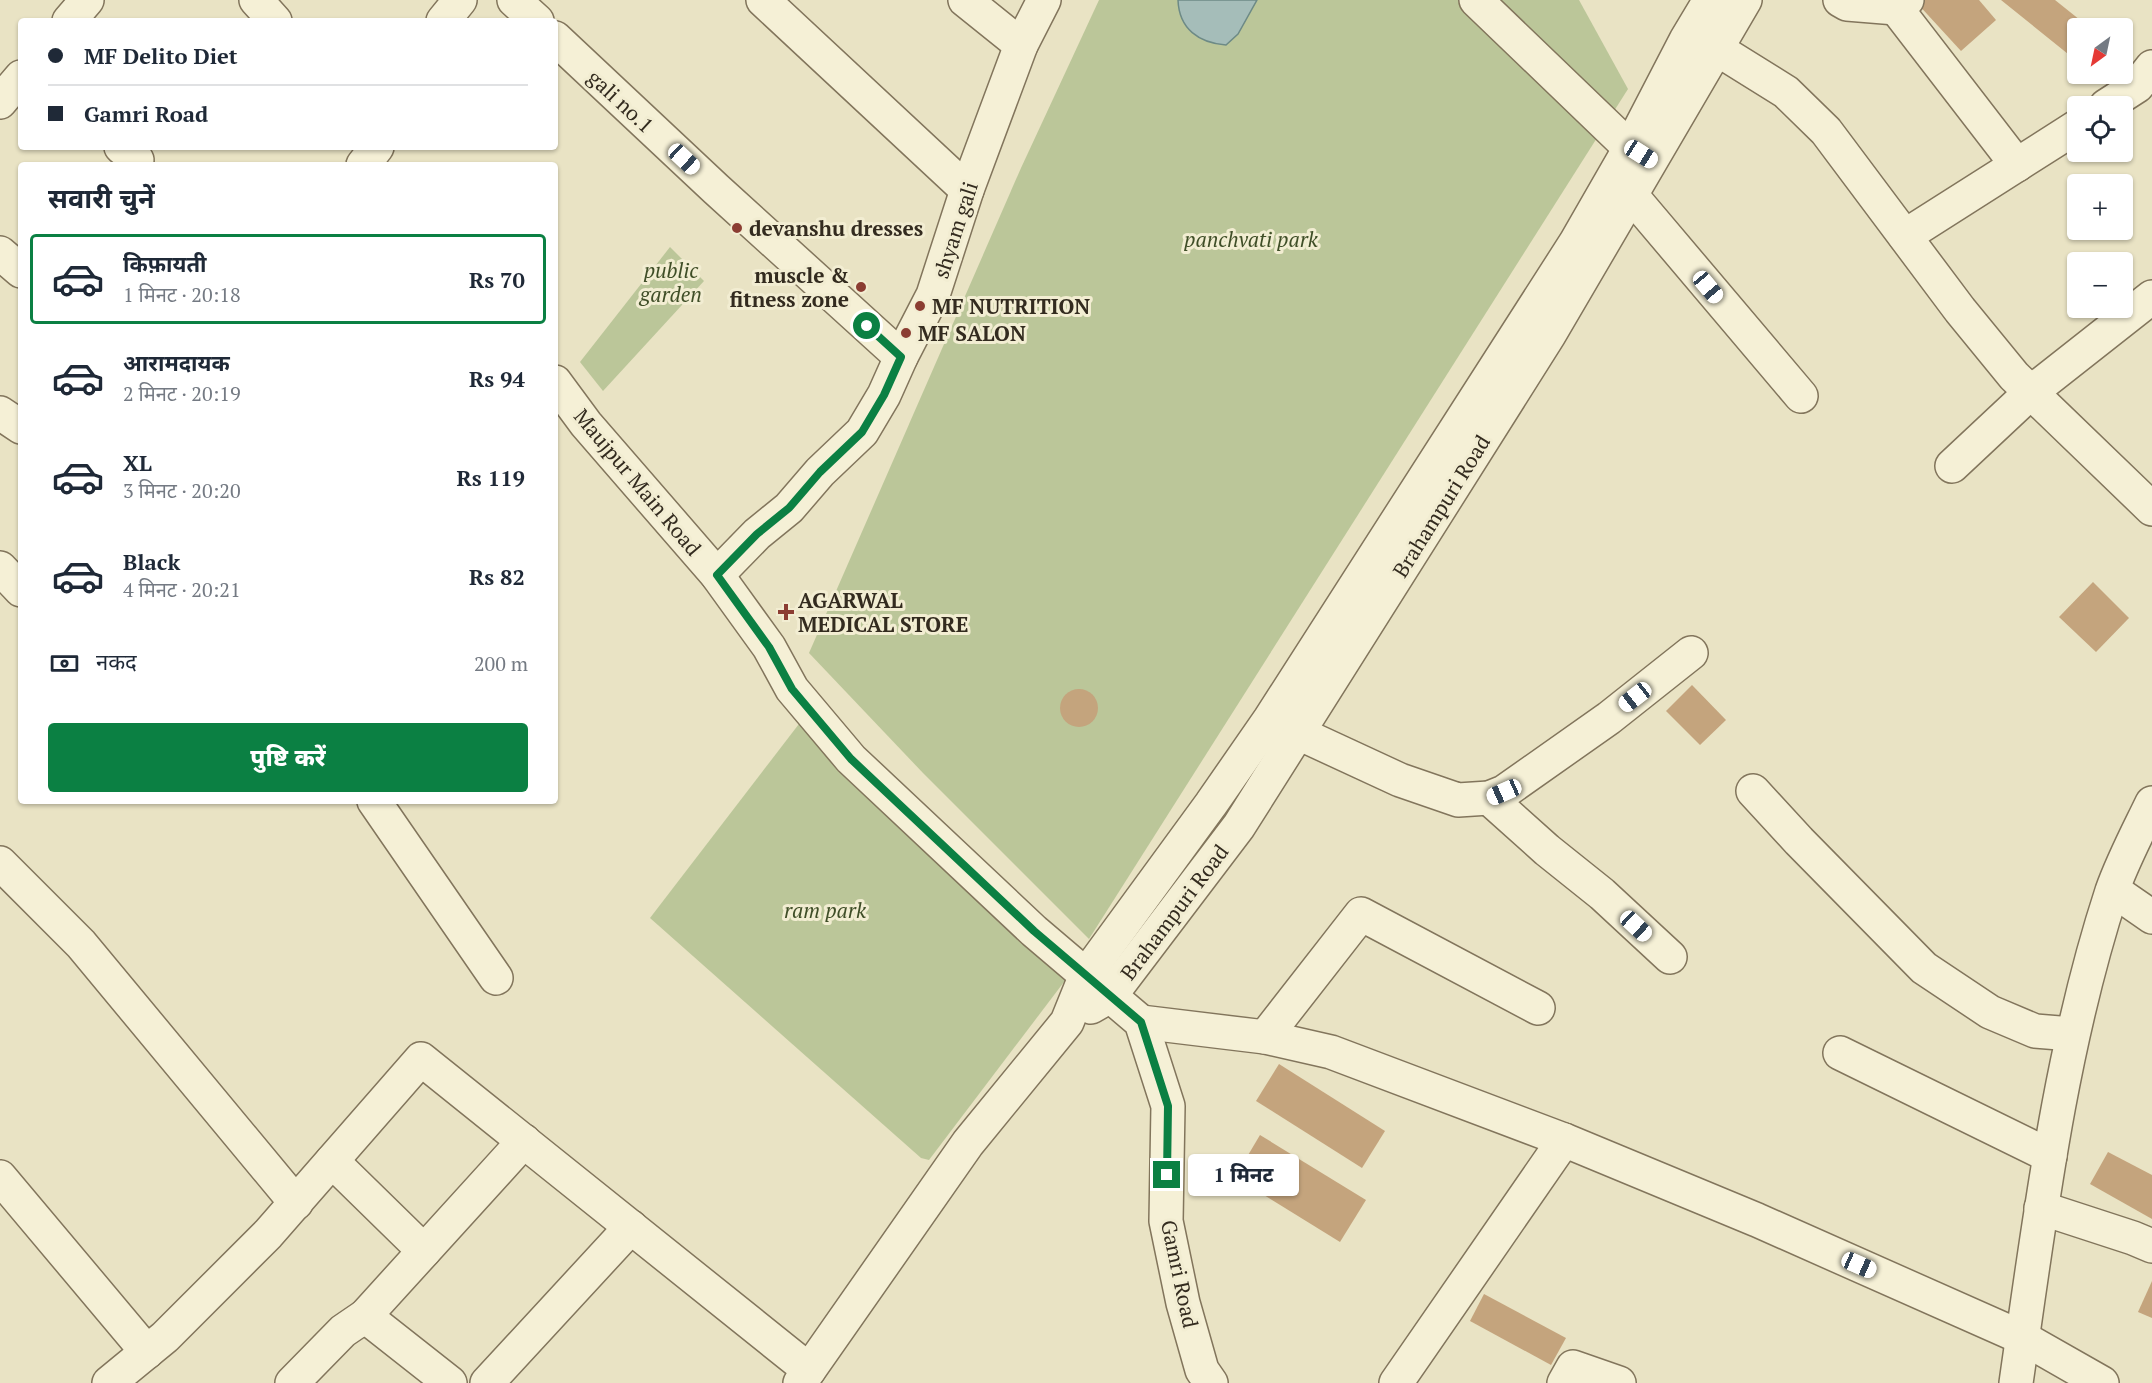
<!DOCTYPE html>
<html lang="hi">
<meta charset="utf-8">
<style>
:root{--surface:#fff;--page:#f6f6f7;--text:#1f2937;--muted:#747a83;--line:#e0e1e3;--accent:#0b8043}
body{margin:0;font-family:"PT Serif","Noto Sans Devanagari",serif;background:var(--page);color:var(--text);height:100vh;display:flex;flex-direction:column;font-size:22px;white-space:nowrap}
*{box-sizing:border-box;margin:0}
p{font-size:20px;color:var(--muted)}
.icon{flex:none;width:33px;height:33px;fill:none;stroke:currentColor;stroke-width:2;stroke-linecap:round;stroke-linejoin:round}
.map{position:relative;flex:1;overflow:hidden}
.sheet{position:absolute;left:18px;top:162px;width:540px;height:642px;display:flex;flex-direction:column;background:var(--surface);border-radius:6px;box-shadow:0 2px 4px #0004}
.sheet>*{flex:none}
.guide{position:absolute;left:18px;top:18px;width:540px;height:132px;border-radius:6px;box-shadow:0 2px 4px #0004;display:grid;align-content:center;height:132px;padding:0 30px;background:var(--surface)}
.needle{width:39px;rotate:213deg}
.buttons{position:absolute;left:2067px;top:18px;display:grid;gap:12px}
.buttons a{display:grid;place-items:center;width:66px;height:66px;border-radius:6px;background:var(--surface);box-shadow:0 2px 4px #0004;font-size:30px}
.end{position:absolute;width:27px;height:27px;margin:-14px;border:8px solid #0b8043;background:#fff;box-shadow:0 0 0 3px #fff}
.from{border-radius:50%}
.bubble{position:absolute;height:42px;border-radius:6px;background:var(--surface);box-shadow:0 2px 4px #0004;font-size:20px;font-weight:800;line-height:42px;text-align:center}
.car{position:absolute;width:18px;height:36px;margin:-18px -9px;border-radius:8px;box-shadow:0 0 4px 2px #0007;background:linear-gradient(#fff 24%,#345 0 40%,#fff 0 76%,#345 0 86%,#fff 0)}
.guide b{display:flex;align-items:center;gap:21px;height:57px;font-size:22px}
.guide b+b{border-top:2px solid var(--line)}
.guide i{width:15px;height:15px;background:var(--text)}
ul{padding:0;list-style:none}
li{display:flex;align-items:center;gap:18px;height:90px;margin:0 12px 9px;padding:0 18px;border:3px solid transparent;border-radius:6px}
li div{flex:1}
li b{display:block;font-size:22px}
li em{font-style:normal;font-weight:800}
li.active{border-color:var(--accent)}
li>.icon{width:54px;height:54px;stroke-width:1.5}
h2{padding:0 30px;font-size:27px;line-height:72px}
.pay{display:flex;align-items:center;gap:15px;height:66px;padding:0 30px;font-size:22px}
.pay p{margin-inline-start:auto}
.action{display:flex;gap:12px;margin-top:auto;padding:12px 30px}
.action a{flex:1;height:69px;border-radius:6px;background:var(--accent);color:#fff;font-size:24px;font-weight:800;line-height:69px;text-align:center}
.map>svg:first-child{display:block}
</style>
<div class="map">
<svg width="2152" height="1383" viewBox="0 0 2152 1383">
<rect width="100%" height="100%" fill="#e9e3c4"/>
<!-- green -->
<g fill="#bbc699">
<polygon points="1099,0 1579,0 1628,89 1089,939 923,773 809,653 1021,168"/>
<polygon points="670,247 704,281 603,391 580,362"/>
<polygon points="802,720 1070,974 929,1160 921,1158 650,918"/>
</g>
<!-- water -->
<path fill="#a5bdb9" stroke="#6d8a86" stroke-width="1.5" d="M1178,0H1257L1238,34L1226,45C1199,43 1179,29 1178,0Z"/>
<!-- building -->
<g fill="#c4a47d">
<polygon points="1919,0 1979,0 1996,20 1961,51 1916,2"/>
<polygon points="2001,0 2055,0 2090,28 2078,28 2078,62"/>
<polygon points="2093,582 2129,618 2096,652 2059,617"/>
<polygon points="1692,685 1726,720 1700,745 1666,711"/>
<circle cx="1079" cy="708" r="19"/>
<polygon points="1279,1064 1385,1131 1362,1168 1256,1101"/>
<polygon points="1260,1135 1366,1200 1340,1242 1235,1177"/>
<polygon points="2108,1152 2152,1175 2152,1219 2090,1184"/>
<polygon points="2152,1281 2152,1318 2138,1312"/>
<polygon points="1484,1294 1566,1338 1551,1365 1470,1321"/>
</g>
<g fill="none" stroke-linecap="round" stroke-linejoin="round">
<defs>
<g id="minor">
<polyline points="256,0 275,21"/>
<polyline points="514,0 537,21"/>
<polyline points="763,0 967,190"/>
<polyline points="965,0 1021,45"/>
<polyline points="1476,0 1630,148 1648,159"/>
<polyline points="1840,0 1847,4 1896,8 1907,0"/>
<polyline points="1896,8 2017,165"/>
<polyline points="69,21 87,0"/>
<polyline points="443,21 460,0"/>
<polyline points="555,38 716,189 901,357"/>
<polyline points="1717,49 1786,92 1826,131 1960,310 2014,376 2152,509"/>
<polyline points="0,102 21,77"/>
<polyline points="2106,106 2137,86 2152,67"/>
<polyline points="121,147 137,160"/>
<polyline points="363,165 377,147"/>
<polyline points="1631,195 1801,396"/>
<polyline points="1905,236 2078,126"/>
<polyline points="0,253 21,271"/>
<polyline points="555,382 586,424 717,575 769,647 792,689 851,759 1034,931 1141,1022 1168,1106 1166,1221 1183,1303 1202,1370 1211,1383"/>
<polyline points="0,413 21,427"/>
<polyline points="1952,466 2030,393 2152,297"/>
<polyline points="0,568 21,590"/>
<polyline points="717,575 757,534 789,508 820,472 862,432 884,395 901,357 933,295 967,190 1021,45 1044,0"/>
<polyline points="1279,724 1400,780 1458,800 1489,798 1504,792 1609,718 1691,653"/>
<polyline points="1753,791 1799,841 1924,968 1990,1012 2035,1031 2072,1034"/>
<polyline points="1489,798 1547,850 1602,894 1670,957"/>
<polyline points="374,801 496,978"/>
<polyline points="0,863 81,944 296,1203"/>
<polyline points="2113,890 2152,917"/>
<polyline points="1091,1007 1110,996 1239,826 1549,335 1745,0"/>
<polyline points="1141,1022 1265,1037 1331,1052 1564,1140 1757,1220 2023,1338 2102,1383"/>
<polyline points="1265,1037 1361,914 1538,1008"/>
<polyline points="1840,1053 2050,1156"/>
<polyline points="332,1161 424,1251"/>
<polyline points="0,1177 147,1352"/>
<polyline points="2041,1208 2133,1238 2152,1246"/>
<polyline points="365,1316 524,1141"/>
<polyline points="109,1383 165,1337 268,1234 421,1059 809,1370"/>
<polyline points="292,1383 343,1331 365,1316 450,1383"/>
<polyline points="487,1383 631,1227"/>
<polyline points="800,1383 968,1143 1067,1022 1086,975 1211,804 1270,719 1576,242 1630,148 1686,40 1710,0"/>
<polyline points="1396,1383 1564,1140"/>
<polyline points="1564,1383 1573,1367 1619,1383"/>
<path d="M2016,1383C2040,1217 2060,1050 2112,891C2123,860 2138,832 2152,803"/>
</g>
</defs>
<!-- minor casing -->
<use href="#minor" stroke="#82755c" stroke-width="36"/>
<!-- minor -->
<use href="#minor" stroke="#f5f0d6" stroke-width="33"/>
</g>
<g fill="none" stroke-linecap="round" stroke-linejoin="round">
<!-- route -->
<polyline stroke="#0b8043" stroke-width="8" points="867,326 901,357 884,395 862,432 820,472 789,508 757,534 717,575 769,647 792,689 851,759 1034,931 1141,1022 1168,1106 1167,1175"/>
</g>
<!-- markers -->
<g fill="#8b3d32" stroke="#f2edd2" stroke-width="2">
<circle cx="737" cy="228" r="6"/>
<circle cx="861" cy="287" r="6"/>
<circle cx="920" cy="306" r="6"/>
<circle cx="906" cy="333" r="6"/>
<path d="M783 603h6v6h6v6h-6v6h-6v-6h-6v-6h6z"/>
</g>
<g text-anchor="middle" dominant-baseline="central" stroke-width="6" stroke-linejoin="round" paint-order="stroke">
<!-- street labels -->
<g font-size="21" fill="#332b1f" stroke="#f2edd2">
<text transform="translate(621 101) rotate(43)">gali no.1</text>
<text transform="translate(955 230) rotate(-72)">shyam gali</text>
<text transform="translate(638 482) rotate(50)">Maujpur Main Road</text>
<text transform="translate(1441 506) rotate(-58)">Brahampuri Road</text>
<text transform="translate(1174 912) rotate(-53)">Brahampuri Road</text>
<text transform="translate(1180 1274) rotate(78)">Gamri Road</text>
</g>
<!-- poi labels -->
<g font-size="21" font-weight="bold" fill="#332b1f" stroke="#f2edd2" text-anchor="start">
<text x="749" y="228">devanshu dresses</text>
<text x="849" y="275" text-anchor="end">muscle &amp;<tspan x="849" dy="24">fitness zone</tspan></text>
<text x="932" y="306">MF NUTRITION</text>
<text x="918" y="333">MF SALON</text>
<text x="798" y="600">AGARWAL<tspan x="798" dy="24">MEDICAL STORE</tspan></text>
</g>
<!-- park labels -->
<g font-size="21" font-style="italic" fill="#3f4e27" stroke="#f2edd2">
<text x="1251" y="239">panchvati park</text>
<text x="671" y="270">public<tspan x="671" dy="24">garden</tspan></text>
<text x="825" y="910">ram park</text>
</g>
</g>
</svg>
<div class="buttons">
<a><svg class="needle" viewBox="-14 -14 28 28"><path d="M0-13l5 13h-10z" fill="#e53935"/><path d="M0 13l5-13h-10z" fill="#747a83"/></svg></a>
<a><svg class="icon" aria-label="locate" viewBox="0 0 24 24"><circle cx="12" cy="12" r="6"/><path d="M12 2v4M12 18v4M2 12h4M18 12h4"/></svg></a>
<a>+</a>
<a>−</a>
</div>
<i class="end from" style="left:867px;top:326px"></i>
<i class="end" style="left:1167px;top:1175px"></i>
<div class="bubble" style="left:1188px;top:1154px;width:111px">1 मिनट</div>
<i class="car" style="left:1641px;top:154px;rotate:122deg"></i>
<i class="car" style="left:684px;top:159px;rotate:133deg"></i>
<i class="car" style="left:1708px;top:287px;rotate:140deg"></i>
<i class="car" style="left:1635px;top:697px;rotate:232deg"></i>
<i class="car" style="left:1504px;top:792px;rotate:246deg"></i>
<i class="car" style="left:1636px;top:926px;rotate:133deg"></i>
<i class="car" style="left:1859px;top:1265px;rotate:114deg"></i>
<div class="guide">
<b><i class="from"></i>MF Delito Diet</b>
<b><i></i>Gamri Road</b>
</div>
<section class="sheet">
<h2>सवारी चुनें</h2>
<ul>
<li class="active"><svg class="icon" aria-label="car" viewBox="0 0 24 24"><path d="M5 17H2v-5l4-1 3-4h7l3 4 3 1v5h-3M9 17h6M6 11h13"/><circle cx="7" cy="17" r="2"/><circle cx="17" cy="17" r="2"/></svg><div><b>किफ़ायती</b><p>1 मिनट · 20:18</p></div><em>Rs 70</em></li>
<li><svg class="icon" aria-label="car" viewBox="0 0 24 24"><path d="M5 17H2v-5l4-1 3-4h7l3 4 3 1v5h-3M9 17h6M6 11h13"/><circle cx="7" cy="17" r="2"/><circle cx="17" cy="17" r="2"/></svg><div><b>आरामदायक</b><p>2 मिनट · 20:19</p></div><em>Rs 94</em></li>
<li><svg class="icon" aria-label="car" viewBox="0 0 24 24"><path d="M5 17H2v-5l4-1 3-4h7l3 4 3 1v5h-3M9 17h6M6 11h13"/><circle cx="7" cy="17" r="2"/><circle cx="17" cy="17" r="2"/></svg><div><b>XL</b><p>3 मिनट · 20:20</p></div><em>Rs 119</em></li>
<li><svg class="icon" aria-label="car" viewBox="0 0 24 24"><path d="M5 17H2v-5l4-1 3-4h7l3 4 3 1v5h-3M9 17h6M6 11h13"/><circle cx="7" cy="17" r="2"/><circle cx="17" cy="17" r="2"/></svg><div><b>Black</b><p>4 मिनट · 20:21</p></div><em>Rs 82</em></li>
</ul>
<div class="pay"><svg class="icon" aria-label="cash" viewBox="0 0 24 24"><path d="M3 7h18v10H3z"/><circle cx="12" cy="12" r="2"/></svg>नकद<p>200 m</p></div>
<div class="action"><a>पुष्टि करें</a></div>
</section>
</div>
